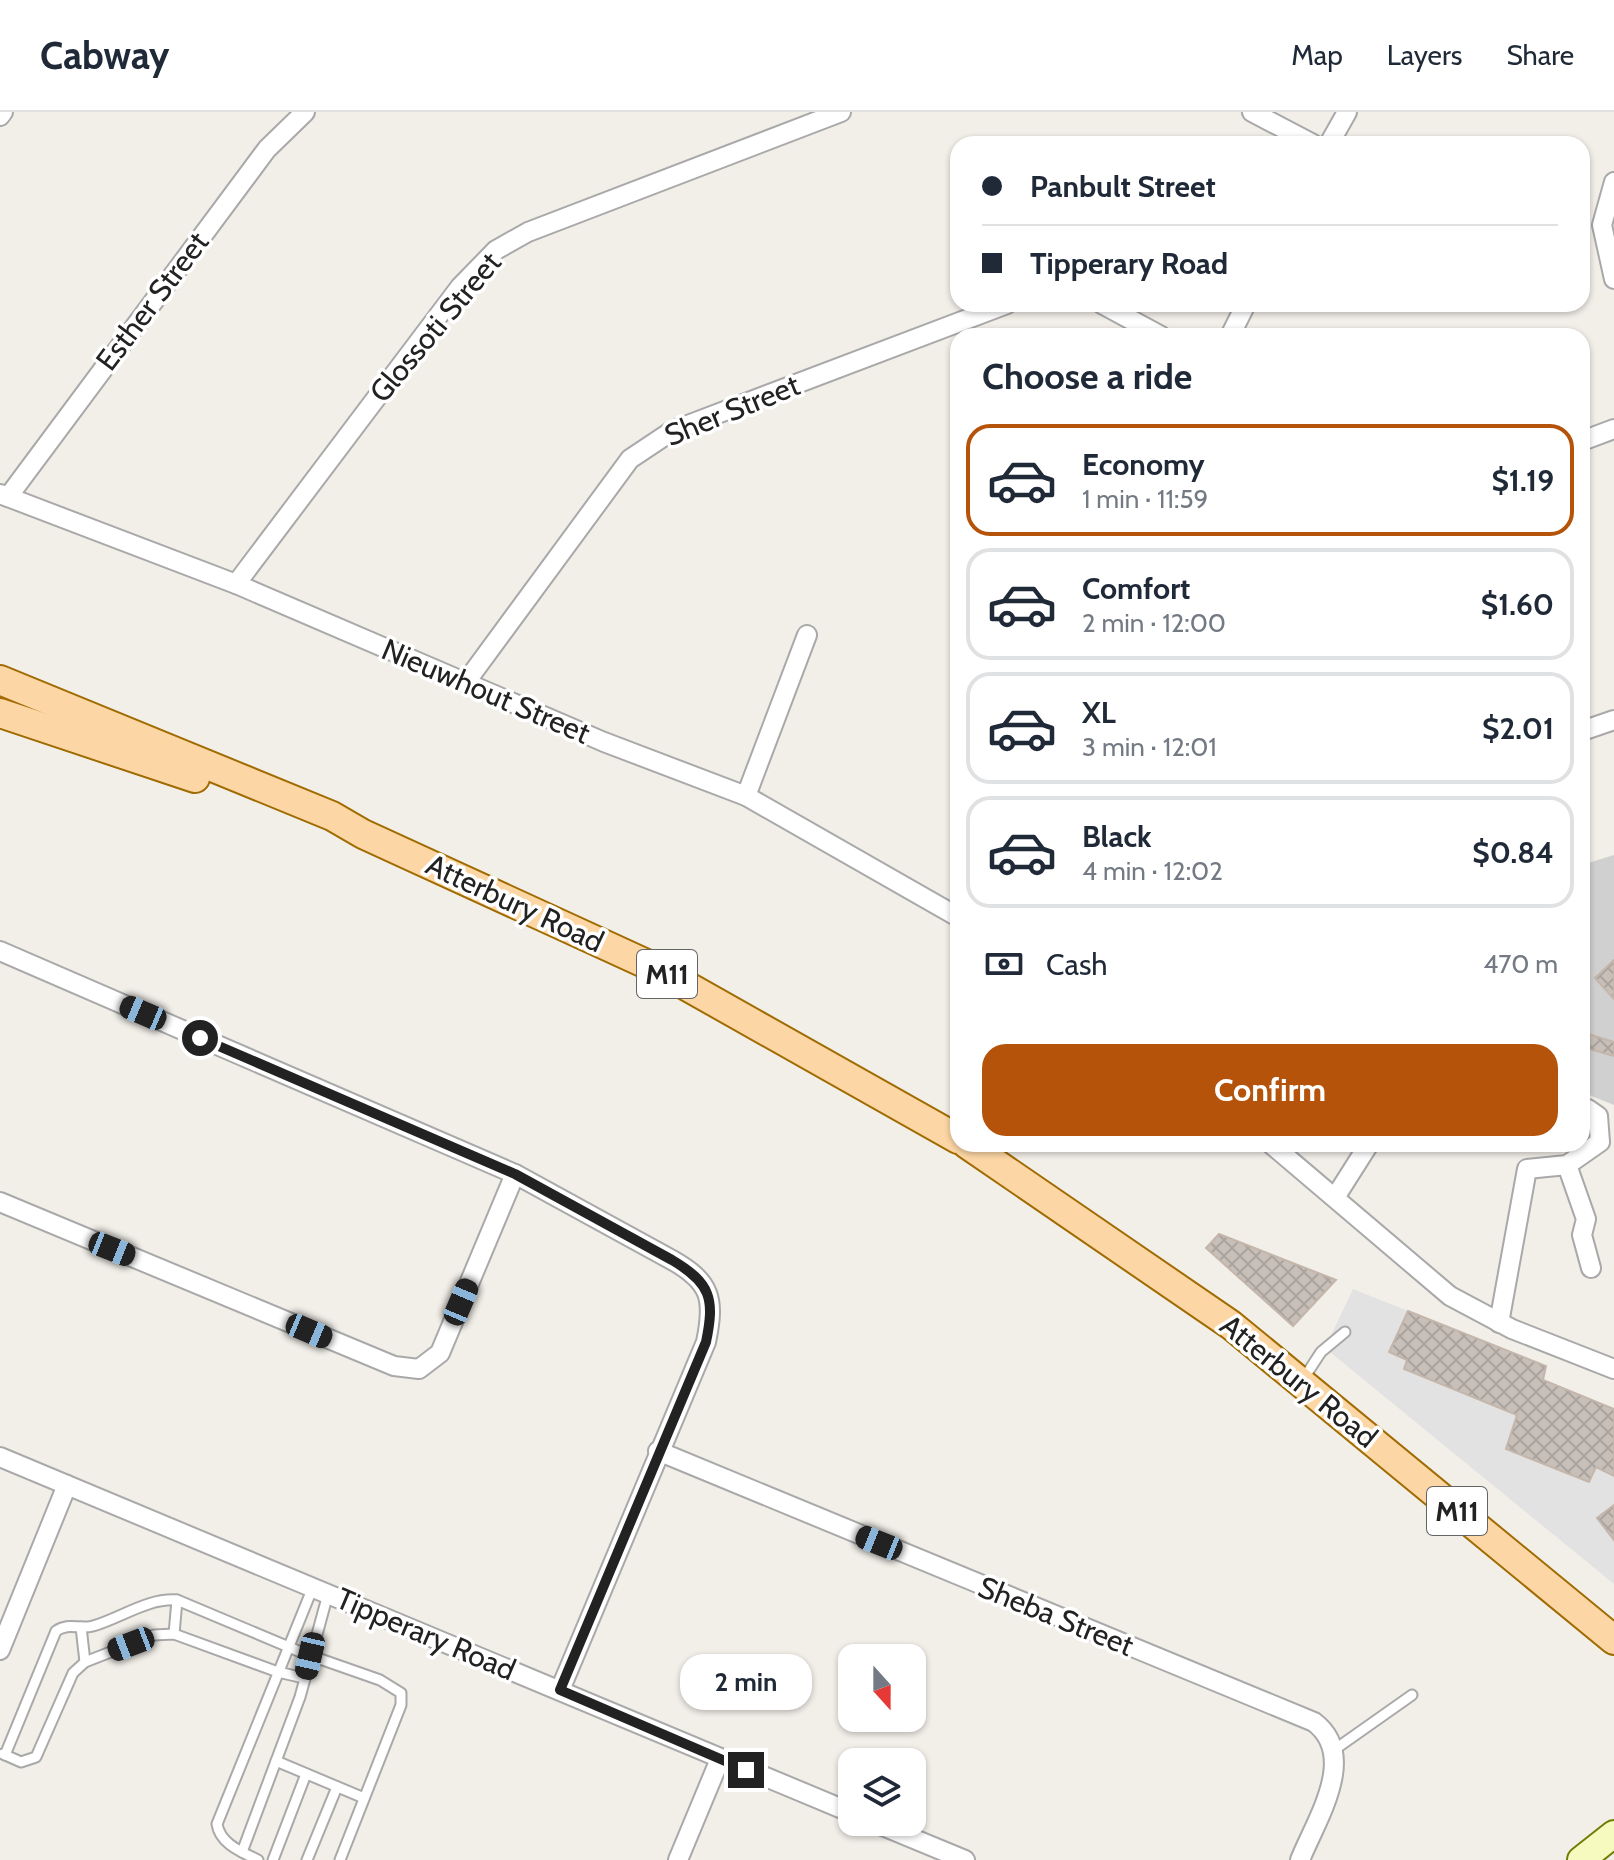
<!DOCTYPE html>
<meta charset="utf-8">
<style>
:root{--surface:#fff;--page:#f6f6f7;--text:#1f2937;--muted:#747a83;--line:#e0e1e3;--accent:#b45309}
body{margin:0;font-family:Cabin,sans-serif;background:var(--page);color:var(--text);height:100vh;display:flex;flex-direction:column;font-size:30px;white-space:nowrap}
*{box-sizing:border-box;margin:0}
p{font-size:26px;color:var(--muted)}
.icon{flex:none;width:44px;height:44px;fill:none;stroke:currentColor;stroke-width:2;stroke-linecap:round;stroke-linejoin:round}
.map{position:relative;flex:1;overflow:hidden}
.drawer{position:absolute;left:950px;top:216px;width:640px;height:824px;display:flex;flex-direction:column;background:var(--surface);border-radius:24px;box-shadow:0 2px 6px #0004}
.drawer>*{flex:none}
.guide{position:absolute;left:950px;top:24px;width:640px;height:176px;border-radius:24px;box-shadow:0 2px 6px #0004;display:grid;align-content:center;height:176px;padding:0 32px;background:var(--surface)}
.needle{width:52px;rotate:159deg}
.tools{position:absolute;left:838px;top:1532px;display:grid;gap:16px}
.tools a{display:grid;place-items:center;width:88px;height:88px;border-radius:16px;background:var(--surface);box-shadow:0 2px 6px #0004;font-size:40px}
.end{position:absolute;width:36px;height:36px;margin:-18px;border:10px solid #222;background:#fff;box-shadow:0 0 0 4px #fff}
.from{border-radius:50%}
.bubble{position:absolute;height:56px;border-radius:24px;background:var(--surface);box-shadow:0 2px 6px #0004;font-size:26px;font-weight:800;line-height:56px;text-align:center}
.car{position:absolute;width:24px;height:48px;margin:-24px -12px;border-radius:10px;box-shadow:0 0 6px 2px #0007;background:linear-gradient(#222 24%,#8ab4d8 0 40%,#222 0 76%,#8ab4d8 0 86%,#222 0)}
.guide b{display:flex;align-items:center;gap:28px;height:76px;font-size:30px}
.guide b+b{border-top:2px solid var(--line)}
.guide i{width:20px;height:20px;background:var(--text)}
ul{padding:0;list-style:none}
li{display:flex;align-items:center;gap:24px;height:112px;margin:0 16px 12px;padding:0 16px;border:4px solid var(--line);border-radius:24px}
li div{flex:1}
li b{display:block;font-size:30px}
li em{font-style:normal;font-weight:800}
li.current{border-color:var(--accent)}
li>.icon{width:72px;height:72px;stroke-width:1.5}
h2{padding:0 32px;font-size:36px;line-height:96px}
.pay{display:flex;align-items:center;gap:20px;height:88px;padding:0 32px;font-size:30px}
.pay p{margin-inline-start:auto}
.button{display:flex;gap:16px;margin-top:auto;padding:16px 32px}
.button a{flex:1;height:92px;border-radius:24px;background:var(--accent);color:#fff;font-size:32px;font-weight:800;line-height:92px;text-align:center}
header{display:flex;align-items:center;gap:48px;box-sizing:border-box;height:112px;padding:0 40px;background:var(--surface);border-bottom:2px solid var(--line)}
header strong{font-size:38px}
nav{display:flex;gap:44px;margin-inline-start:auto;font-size:28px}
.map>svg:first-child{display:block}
</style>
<header>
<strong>Cabway</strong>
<nav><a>Map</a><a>Layers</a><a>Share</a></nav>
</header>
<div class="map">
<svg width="1614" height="1748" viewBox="0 0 1614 1748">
<defs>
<pattern id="building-cross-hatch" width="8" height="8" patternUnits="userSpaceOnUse" patternTransform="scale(2)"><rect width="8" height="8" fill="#c7bfb8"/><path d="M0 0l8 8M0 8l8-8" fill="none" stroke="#aba49e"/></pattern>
</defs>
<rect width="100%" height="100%" fill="#f2efe9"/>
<!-- religious -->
<polygon fill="#d0d0d0" points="1614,743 1614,993 1582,980 1582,753"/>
<!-- parking -->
<polygon fill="#e2e2e2" points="1353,1177 1408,1199 1389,1240 1407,1248 1405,1257 1517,1303 1506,1337 1589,1370 1596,1355 1614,1364 1614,1393 1597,1406 1614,1428 1614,1472 1325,1236"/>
<!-- building -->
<g fill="url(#building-cross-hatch)" stroke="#c4b6ab" stroke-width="2">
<polygon points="1614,848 1614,887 1595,866"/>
<polygon points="1582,920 1614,930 1614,944 1582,935"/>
<polygon points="1219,1122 1336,1168 1293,1214 1206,1136"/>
<polygon points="1408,1199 1546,1254 1543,1268 1614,1297 1614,1364 1596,1355 1589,1370 1506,1337 1517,1303 1404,1257 1407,1248 1389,1240"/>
<polygon points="1614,1393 1614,1428 1597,1406"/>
</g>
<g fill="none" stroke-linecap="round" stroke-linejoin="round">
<defs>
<g id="lane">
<polyline points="1304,1266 1321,1240 1345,1220"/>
<polyline points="81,1515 85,1550"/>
<polyline points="174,1522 177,1488"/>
<polyline points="1334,1638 1412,1583"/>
<polyline points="3,1642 21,1650 36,1645 73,1561 85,1550 154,1523 174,1522 278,1560 304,1566"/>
<path d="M5,1643L56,1519C69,1510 79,1518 93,1514C121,1506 147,1486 177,1488L303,1541L380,1568L401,1581V1593L340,1748"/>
<polyline points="276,1649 364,1686"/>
<polyline points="242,1740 300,1585 328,1482"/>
<path d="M258,1748C242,1740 220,1732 217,1712L313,1475"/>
<polyline points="273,1748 306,1662"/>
<polyline points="307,1748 337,1675"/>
</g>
<g id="street">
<polyline points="1252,0 1313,32"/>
<polyline points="0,4 3,0"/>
<polyline points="1329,32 1347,0"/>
<polyline points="1614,70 1602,113 1614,167"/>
<polyline points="1102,192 1161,224"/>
<polyline points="1230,224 1246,192"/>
<polyline points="1582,329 1614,317"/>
<polyline points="0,382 236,472 604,630 746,684 958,805"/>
<polyline points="8,385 267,37 305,0"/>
<polyline points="236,472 460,175 496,138 528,120 841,0"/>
<polyline points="466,570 630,347 672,319 1007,192"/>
<polyline points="1582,619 1614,608"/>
<polyline points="746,684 807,523"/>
<path d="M0,839L515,1062L672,1148C711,1170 715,1187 706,1230L560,1578"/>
<polyline points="1271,1032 1450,1184 1512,1217 1614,1257"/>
<polyline points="1567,1053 1586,1107 1582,1123 1591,1156"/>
<polyline points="1336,1084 1369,1032"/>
<polyline points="0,1090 394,1254 419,1257 440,1241 515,1062"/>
<polyline points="1499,1211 1527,1057 1567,1053 1600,1030 1598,1004 1588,997"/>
<path d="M658,1339L1314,1610C1359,1644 1316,1708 1300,1748"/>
<polyline points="0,1345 852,1701"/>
<polyline points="0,1538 67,1373"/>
<polyline points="873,1710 965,1748"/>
<polyline points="678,1748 720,1647"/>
</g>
<polyline id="secondary" points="1581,1748 1614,1722"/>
<g id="primary">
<polyline points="0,568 332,704 363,722 653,855 958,1027"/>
<polyline points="0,601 195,666"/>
<polyline points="967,1032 1231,1213 1614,1528"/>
</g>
</defs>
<!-- lane casing -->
<use href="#lane" stroke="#a9a9a9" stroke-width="13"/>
<!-- street casing -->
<use href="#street" stroke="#a9a9a9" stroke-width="22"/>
<!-- secondary casing -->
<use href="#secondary" stroke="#707d05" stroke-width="30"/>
<!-- primary casing -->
<use href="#primary" stroke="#a06b00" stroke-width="32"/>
<!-- lane -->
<use href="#lane" stroke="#fff" stroke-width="9"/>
<!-- street -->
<use href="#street" stroke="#fff" stroke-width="18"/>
<!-- secondary -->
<use href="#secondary" stroke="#f7fabf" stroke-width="26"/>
<!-- primary -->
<use href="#primary" stroke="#fcd6a4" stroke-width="28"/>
</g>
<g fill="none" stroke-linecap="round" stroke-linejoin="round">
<!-- route -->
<path stroke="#222" stroke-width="10" d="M200,926L515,1062L672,1148C711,1171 715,1187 706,1230L560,1578L746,1658"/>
</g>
<g text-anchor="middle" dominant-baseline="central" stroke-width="7" stroke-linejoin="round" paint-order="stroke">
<!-- shield labels -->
<g fill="#fff" stroke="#646464" stroke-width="2">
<rect x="637" y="838" width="60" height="48" rx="6"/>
<rect x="1427" y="1375" width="60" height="48" rx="6"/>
</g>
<g font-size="28" font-weight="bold" fill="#222">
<text x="667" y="862">M11</text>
<text x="1457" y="1399">M11</text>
</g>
<!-- street labels -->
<g font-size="30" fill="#222" stroke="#fff">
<text transform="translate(152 189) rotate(-53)">Esther Street</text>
<text transform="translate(435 215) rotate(-50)">Glossoti Street</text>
<text transform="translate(732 298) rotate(-22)">Sher Street</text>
<text transform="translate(486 579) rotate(23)">Nieuwhout Street</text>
<text transform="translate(515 791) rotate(25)">Atterbury Road</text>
<text transform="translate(1299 1269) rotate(39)">Atterbury Road</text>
<text transform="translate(1056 1504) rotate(22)">Sheba Street</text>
<text transform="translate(426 1522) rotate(23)">Tipperary Road</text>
</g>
</g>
</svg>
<div class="tools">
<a><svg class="needle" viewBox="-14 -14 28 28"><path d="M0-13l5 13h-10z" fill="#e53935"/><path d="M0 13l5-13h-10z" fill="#747a83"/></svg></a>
<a><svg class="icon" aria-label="layers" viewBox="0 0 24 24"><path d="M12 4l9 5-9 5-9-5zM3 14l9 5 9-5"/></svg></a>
</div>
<i class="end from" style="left:200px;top:926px"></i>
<i class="end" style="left:746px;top:1658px"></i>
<div class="bubble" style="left:680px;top:1542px;width:132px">2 min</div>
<i class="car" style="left:143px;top:901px;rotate:293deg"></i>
<i class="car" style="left:112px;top:1137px;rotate:112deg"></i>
<i class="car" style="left:461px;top:1190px;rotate:23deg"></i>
<i class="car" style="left:309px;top:1219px;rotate:113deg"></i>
<i class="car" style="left:879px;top:1431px;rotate:292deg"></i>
<i class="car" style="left:131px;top:1532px;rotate:249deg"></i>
<i class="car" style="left:310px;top:1544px;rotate:193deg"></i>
<div class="guide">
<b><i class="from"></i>Panbult Street</b>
<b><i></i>Tipperary Road</b>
</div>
<section class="drawer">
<h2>Choose a ride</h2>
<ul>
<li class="current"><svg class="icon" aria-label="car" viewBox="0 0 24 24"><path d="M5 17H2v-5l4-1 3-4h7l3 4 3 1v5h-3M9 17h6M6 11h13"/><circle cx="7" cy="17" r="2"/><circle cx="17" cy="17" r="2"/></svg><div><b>Economy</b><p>1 min · 11:59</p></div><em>$1.19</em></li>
<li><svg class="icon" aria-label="car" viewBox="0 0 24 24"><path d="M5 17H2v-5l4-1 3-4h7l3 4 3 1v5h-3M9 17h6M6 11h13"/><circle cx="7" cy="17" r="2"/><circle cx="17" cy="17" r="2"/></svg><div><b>Comfort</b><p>2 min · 12:00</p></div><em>$1.60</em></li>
<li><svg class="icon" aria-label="car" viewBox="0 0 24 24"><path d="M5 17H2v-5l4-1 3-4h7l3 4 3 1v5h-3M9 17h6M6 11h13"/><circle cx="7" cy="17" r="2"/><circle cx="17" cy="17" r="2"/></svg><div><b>XL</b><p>3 min · 12:01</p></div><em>$2.01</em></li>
<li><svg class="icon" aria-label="car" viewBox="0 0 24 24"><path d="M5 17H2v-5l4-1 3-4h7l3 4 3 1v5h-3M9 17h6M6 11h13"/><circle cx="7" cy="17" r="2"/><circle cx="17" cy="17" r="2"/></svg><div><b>Black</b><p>4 min · 12:02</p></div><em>$0.84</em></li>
</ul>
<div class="pay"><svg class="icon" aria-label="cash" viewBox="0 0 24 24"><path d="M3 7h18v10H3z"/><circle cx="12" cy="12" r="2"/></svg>Cash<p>470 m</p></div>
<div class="button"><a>Confirm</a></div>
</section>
</div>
